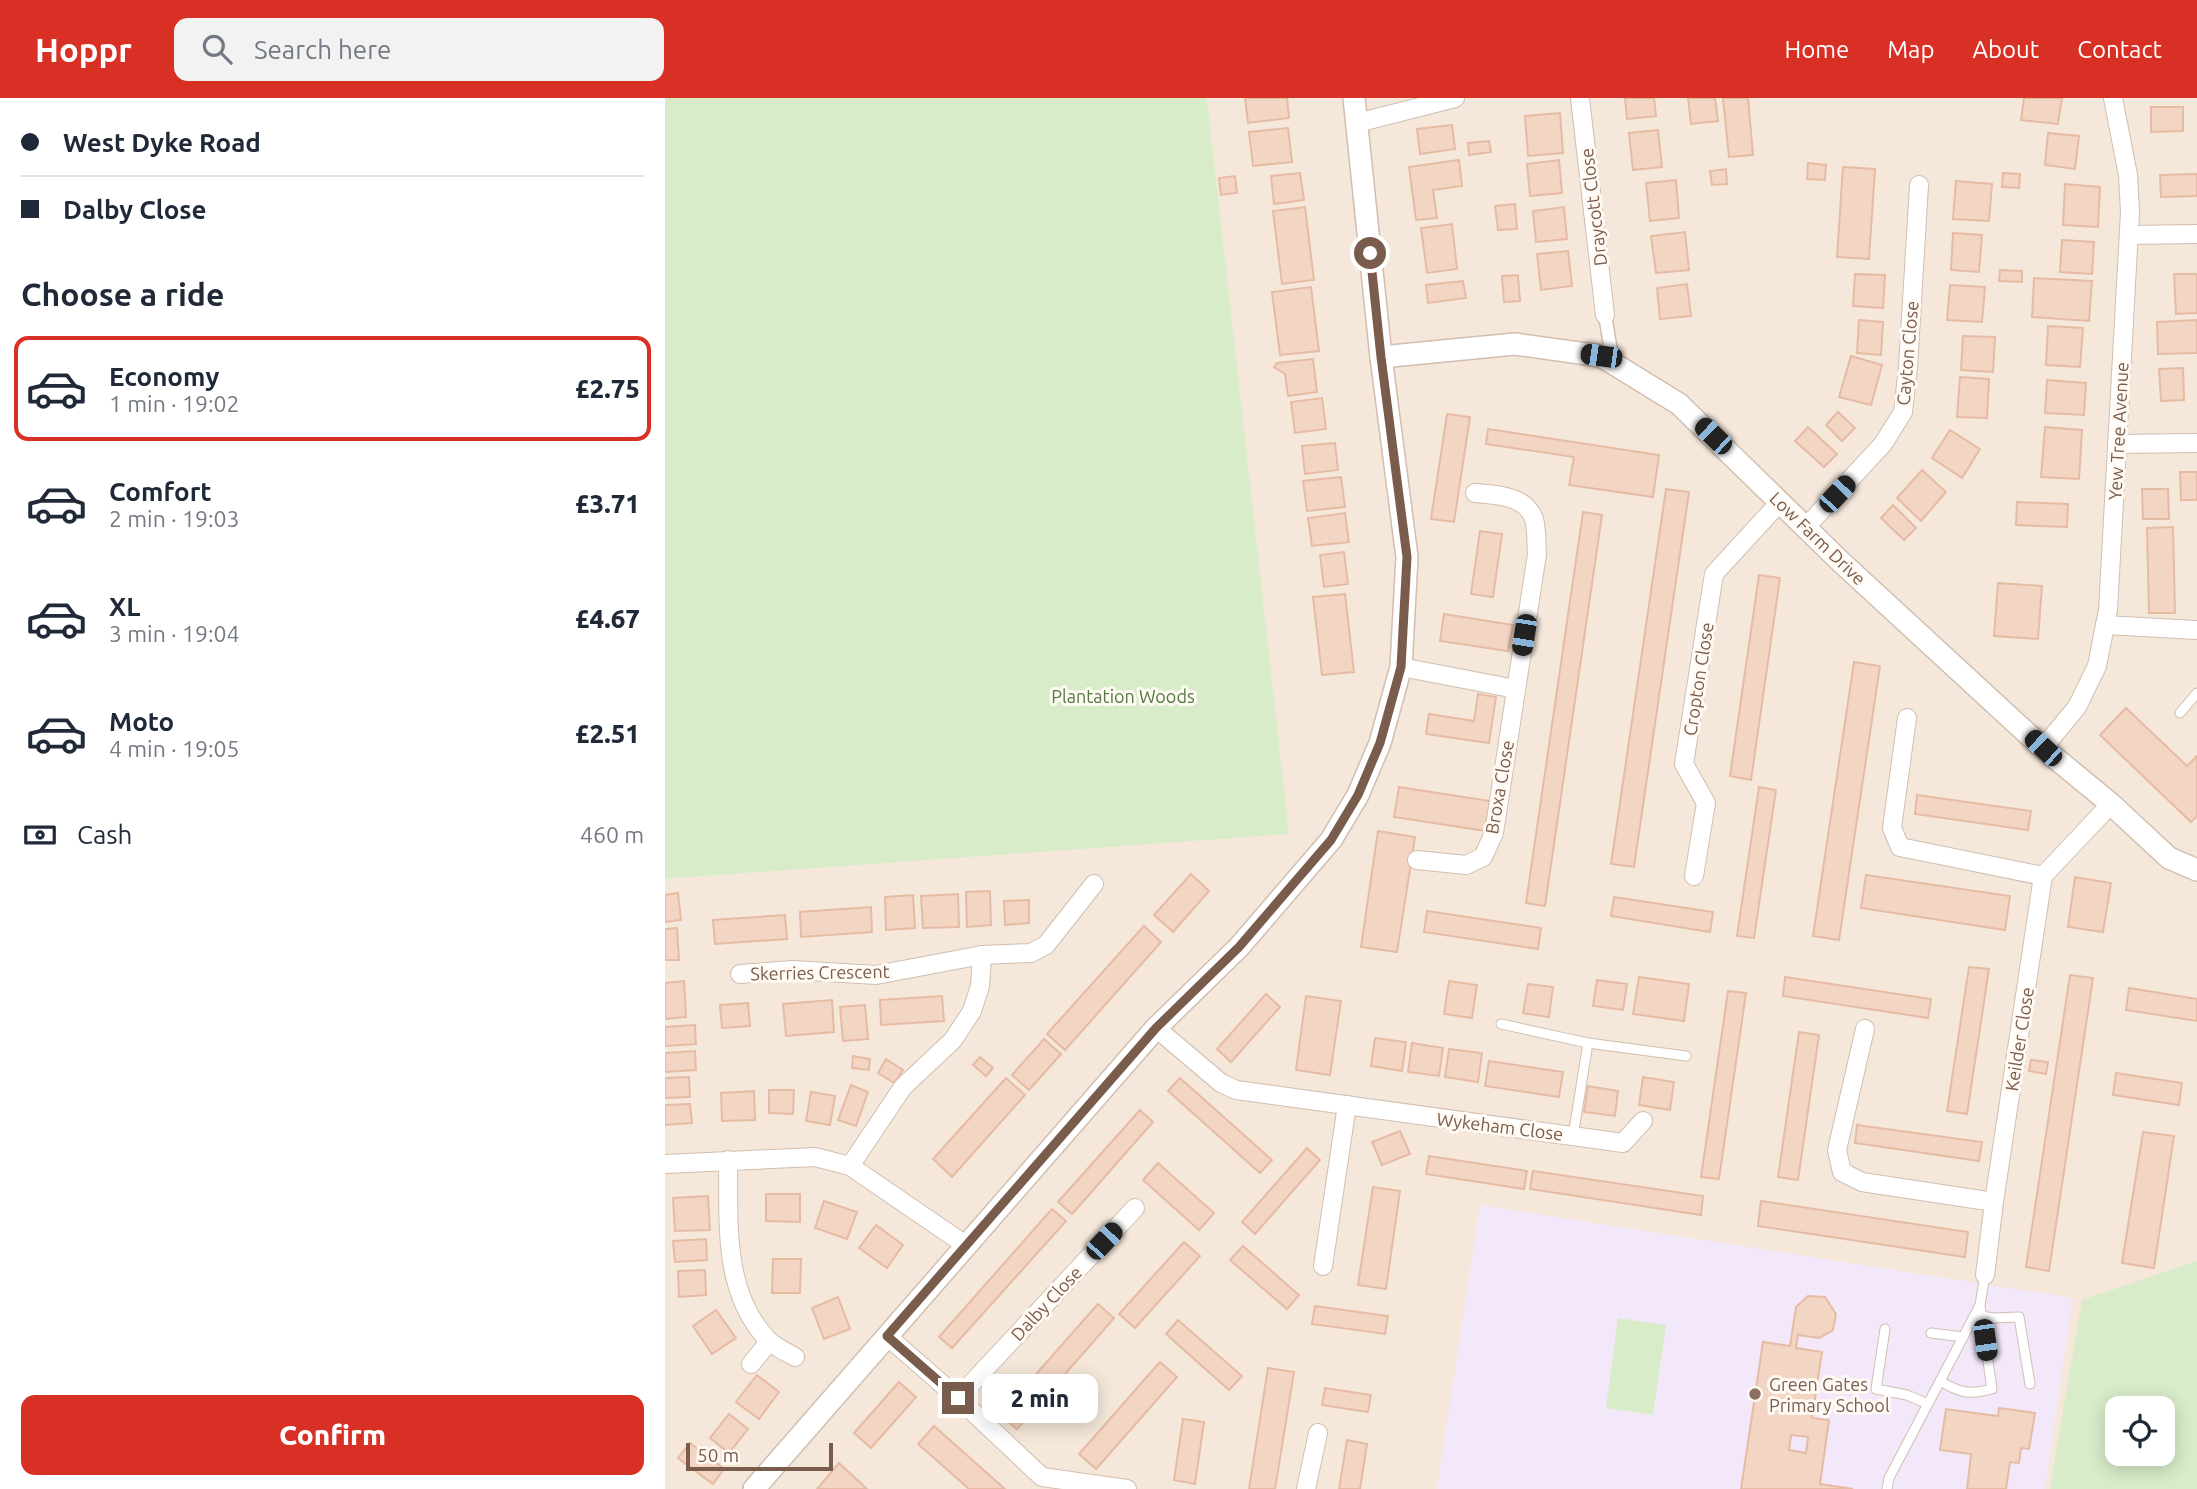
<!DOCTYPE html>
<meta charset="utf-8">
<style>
:root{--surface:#fff;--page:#f2f2f3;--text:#1f2937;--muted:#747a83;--line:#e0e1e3;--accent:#d93025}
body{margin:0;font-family:Ubuntu,sans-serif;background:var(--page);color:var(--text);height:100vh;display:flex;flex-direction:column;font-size:26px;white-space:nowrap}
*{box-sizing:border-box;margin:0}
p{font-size:23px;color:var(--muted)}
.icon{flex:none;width:38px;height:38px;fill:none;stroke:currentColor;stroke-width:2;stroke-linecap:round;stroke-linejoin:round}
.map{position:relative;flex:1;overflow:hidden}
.drawer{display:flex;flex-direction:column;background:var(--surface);width:665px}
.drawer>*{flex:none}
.top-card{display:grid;align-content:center;height:154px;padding:0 21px;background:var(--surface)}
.controls{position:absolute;left:1440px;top:1298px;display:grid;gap:14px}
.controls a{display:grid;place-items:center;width:70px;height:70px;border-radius:14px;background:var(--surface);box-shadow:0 4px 18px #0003;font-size:35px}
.scale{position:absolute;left:21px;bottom:18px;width:147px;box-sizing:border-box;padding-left:7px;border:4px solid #7a5c4d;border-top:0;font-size:19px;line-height:24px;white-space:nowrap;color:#7a5c4d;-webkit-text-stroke:5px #fffaf3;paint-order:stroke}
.end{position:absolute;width:32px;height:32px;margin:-16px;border:9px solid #7a5c4d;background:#fff;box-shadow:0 0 0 4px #fff}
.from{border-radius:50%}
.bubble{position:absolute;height:49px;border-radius:14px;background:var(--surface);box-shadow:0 4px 18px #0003;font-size:23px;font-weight:800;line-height:49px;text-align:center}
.car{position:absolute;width:21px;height:42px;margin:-21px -10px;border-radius:9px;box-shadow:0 0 5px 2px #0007;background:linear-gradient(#222 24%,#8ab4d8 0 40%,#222 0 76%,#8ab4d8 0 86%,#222 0)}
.top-card b{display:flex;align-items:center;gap:24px;height:66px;font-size:26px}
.top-card b+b{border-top:2px solid var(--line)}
.top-card i{width:18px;height:18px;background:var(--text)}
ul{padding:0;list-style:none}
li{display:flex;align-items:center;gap:21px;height:105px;margin:0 14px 10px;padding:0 7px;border:4px solid transparent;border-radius:14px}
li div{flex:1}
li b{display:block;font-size:26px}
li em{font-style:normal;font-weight:800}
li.selected{border-color:var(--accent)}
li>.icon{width:63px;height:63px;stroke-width:1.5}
h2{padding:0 21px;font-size:32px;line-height:84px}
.pay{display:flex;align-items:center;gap:18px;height:77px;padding:0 21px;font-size:26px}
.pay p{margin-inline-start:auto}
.button{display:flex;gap:14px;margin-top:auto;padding:14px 21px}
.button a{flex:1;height:80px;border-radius:14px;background:var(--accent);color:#fff;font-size:28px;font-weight:800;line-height:80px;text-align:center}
header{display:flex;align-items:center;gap:42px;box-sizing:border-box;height:98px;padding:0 35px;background:var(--accent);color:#fff}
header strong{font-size:33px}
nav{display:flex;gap:38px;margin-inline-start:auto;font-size:24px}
.search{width:490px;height:63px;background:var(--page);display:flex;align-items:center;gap:18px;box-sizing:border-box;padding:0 24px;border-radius:14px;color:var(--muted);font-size:26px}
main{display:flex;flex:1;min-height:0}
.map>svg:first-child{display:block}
</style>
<header>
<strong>Hoppr</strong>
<div class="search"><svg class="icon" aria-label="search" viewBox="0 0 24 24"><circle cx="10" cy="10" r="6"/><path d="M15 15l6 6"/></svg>Search here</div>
<nav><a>Home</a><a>Map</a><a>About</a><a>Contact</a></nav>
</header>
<main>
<section class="drawer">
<div class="top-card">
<b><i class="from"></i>West Dyke Road</b>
<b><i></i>Dalby Close</b>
</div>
<h2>Choose a ride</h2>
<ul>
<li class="selected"><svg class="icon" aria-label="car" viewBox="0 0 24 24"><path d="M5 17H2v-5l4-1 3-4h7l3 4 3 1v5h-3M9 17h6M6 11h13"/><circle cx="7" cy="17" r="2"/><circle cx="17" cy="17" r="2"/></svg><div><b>Economy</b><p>1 min · 19:02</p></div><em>£2.75</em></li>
<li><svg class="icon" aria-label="car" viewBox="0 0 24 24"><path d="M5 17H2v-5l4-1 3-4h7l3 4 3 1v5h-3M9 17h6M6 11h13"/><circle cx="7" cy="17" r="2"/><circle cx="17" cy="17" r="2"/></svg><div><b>Comfort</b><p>2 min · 19:03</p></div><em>£3.71</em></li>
<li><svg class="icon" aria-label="car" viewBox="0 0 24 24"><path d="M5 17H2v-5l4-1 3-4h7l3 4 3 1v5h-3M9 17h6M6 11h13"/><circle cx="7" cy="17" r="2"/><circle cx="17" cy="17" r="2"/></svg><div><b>XL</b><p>3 min · 19:04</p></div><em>£4.67</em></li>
<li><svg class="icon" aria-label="car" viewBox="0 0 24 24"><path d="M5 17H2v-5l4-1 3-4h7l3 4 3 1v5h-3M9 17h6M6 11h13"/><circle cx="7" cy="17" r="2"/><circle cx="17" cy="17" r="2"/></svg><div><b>Moto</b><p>4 min · 19:05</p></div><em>£2.51</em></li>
</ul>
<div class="pay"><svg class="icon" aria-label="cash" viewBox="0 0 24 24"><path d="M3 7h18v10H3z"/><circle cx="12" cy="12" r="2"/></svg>Cash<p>460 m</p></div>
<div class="button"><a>Confirm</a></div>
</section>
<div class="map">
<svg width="1532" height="1391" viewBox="0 0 1532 1391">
<rect width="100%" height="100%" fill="#fdf6ec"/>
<!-- residential -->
<path fill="#f5e8da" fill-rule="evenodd" d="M542,0H1532V1391H0V781L623,735ZM1452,1311H1498V1356H1452Z"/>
<!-- education -->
<polygon fill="#f3e8fa" points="815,1107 1408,1200 1380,1391 772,1391"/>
<!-- green -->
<g fill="#d8ecc9" fill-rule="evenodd">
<polygon points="0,0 542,0 624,736 0,781"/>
<path d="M1532,1163V1391H1385L1417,1202ZM1452,1311H1498V1356H1452Z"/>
<polygon points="953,1220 1001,1227 988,1317 941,1310"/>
</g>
<!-- building -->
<g fill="#f3d5c3" stroke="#e6bba3" stroke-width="2" fill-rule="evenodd">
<polygon points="580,0 622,0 624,20 583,25"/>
<polygon points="960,0 989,0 991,18 962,21"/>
<polygon points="1023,0 1050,0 1053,23 1026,26"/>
<polygon points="1058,0 1083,0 1088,57 1064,59"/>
<polygon points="1359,0 1397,0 1393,26 1356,22"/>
<polygon points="1486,9 1518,9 1518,33 1486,34"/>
<polygon points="895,15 898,55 863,58 860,18"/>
<polygon points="787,27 790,51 755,56 752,31"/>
<polygon points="623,30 627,64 588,68 584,34"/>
<polygon points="993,32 997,69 968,72 964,35"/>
<polygon points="1383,35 1414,38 1410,71 1380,67"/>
<polygon points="824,43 826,54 804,57 803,45"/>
<polygon points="794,62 797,88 768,92 772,120 751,122 744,69"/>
<polygon points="894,62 897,95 865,98 862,66"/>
<polygon points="1143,65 1161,67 1160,82 1142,81"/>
<polygon points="1178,69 1210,71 1204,161 1172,159"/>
<polygon points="1061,71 1062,86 1047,87 1045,73"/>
<polygon points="635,75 639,102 609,106 606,78"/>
<polygon points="1338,75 1355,76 1354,90 1337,89"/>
<polygon points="1532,76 1532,98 1496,99 1495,77"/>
<polygon points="570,78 572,95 556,97 554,80"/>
<polygon points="1011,82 1014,120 985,123 981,85"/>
<polygon points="1291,83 1327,86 1324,123 1288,121"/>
<polygon points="1400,86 1435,89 1433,129 1398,127"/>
<polygon points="850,106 852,131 833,132 830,108"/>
<polygon points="640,109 649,182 617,186 608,113"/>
<polygon points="899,109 902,141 871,144 868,113"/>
<polygon points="787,126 792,171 762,175 756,130"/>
<polygon points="1020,134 1024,172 991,175 986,138"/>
<polygon points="1288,135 1317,137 1314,174 1286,172"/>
<polygon points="1397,142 1429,144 1427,176 1395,174"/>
<polygon points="903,153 907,188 876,192 872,156"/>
<polygon points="1335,172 1357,173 1357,184 1334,183"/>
<polygon points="1190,176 1220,177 1218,210 1188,208"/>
<polygon points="1509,176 1532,176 1532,215 1511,216"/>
<polygon points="853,177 855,203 839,204 837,178"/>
<polygon points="1369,180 1427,183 1424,223 1367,219"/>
<polygon points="798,183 801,200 763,205 761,187"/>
<polygon points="1022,186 1026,218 995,221 992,190"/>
<polygon points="1285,187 1320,189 1317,224 1282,222"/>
<polygon points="646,189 654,253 615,257 607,194"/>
<polygon points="1194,222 1218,224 1216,257 1192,255"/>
<polygon points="1532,222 1532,255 1493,256 1492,224"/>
<polygon points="1383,228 1418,230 1415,269 1381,267"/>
<polygon points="1298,238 1330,239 1328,274 1296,272"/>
<polygon points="1186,258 1217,267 1206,307 1174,299"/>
<polygon points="648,261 652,294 623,298 620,276 609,269 612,265"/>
<polygon points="1518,270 1519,302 1496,303 1494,271"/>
<polygon points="1295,279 1324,281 1322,320 1292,319"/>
<polygon points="1382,282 1421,285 1419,317 1380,315"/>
<polygon points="657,300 661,331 630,335 626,304"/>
<polygon points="1173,314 1190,330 1177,343 1161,327"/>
<polygon points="782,316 805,319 789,424 766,421"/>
<polygon points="1143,329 1172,356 1159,369 1130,343"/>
<polygon points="1380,329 1417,332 1414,381 1376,379"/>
<polygon points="823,331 994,357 988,399 904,387 909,359 821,346"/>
<polygon points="1285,332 1315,351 1297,380 1267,360"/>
<polygon points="670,345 673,372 640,376 637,348"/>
<polygon points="1257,372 1281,394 1256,423 1232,400"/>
<polygon points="1515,374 1532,374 1532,402 1516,402"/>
<polygon points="676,379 680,409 642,413 638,383"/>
<polygon points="1001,391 1024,394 969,769 946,766"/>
<polygon points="1477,391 1503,391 1504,421 1478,421"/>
<polygon points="1352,404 1403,406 1402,429 1351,427"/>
<polygon points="1228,407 1251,430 1239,442 1216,420"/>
<polygon points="918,414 937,417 880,808 861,805"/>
<polygon points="680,415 684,444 647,448 643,420"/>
<polygon points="1508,429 1510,515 1484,515 1482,430"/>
<polygon points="815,433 837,436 828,499 806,496"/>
<polygon points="679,454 683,486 659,489 655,457"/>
<polygon points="1094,477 1115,480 1086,682 1065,678"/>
<polygon points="1333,485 1377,488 1373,541 1329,538"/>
<polygon points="680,496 689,574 657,577 648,499"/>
<polygon points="779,516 848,527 843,553 775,543"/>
<polygon points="1189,564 1215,568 1174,842 1148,838"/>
<polygon points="813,596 831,599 824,645 761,636 764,616 809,623"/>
<polygon points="1461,610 1522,668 1532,658 1532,718 1526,724 1435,637"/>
<polygon points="734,689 825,703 821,733 729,719"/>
<polygon points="1094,689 1111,692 1089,840 1072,838"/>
<polygon points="1252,697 1366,713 1363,732 1250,716"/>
<polygon points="713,733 750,739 732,854 696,849"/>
<polygon points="526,776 544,793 508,834 489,817"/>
<polygon points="1201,777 1345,798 1340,832 1196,810"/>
<polygon points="1410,779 1446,785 1438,834 1403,829"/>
<polygon points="325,793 326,827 302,829 301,794"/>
<polygon points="13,795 16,822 0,824 0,797"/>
<polygon points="293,796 294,829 258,830 256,798"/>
<polygon points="248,797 250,830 221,832 220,799"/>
<polygon points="949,799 1048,814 1045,834 946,818"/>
<polygon points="364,802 364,825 340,827 339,803"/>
<polygon points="206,809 207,834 136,839 135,814"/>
<polygon points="762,813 876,830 873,851 759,834"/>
<polygon points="120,817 122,841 50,846 48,822"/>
<polygon points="479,828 496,844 400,952 382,936"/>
<polygon points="12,830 14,862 0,862 0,831"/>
<polygon points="1304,869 1324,871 1302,1016 1282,1013"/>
<polygon points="1405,877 1428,880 1384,1173 1361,1169"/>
<polygon points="974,879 1024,886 1019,923 968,916"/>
<polygon points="1120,879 1266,901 1263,920 1118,898"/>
<polygon points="932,882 962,886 958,912 928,908"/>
<polygon points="19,883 21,919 0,921 0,885"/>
<polygon points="784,883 812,887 807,920 779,916"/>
<polygon points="863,886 888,889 884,919 858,915"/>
<polygon points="1464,890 1532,901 1532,923 1461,912"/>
<polygon points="1063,893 1081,895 1054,1081 1036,1079"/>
<polygon points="601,896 615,909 566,964 552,951"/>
<polygon points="277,898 279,923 216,927 215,902"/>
<polygon points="641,898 676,903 665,977 631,972"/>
<polygon points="167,902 169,934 121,938 118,906"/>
<polygon points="83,905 85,928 57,930 55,907"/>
<polygon points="200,907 203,941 178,943 175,909"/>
<polygon points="30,927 31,946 0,948 0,929"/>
<polygon points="1134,934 1154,937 1133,1082 1113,1079"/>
<polygon points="710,940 741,944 737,973 706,968"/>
<polygon points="379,941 396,956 364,992 347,977"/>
<polygon points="747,945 778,950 774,978 743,974"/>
<polygon points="784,951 817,955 813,984 780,979"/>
<polygon points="30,953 31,972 0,974 0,955"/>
<polygon points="188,958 205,961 204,972 187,970"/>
<polygon points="315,959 328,970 321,978 308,967"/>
<polygon points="221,961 238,972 229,985 213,975"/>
<polygon points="1366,962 1383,964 1381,976 1364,973"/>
<polygon points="824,963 898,974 894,999 820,988"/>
<polygon points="1451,975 1517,985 1514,1007 1448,997"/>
<polygon points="24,979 25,999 0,1000 0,980"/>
<polygon points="978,979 1009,984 1005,1012 974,1007"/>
<polygon points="341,980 360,997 287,1079 268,1061"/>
<polygon points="515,980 607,1062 595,1075 503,993"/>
<polygon points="186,987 203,994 191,1028 173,1022"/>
<polygon points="923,988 953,993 950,1018 919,1014"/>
<polygon points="104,992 129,992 128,1016 104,1015"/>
<polygon points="89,993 90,1022 57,1023 56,995"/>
<polygon points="146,994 170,998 165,1027 141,1023"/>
<polygon points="25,1006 27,1025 0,1027 0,1007"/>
<polygon points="475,1012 488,1024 407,1116 393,1104"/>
<polygon points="1192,1027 1317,1044 1314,1063 1190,1045"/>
<polygon points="735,1033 745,1056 717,1067 707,1044"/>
<polygon points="1478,1034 1509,1038 1489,1170 1457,1165"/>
<polygon points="642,1050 655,1062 590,1136 577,1124"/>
<polygon points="764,1058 862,1073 859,1091 761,1076"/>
<polygon points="493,1065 549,1115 534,1132 478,1082"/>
<polygon points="868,1073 1038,1098 1036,1117 865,1091"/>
<polygon points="708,1089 735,1093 721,1191 693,1187"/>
<polygon points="101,1096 135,1096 135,1124 101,1123"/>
<polygon points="43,1098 45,1132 10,1133 8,1100"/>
<polygon points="159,1103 192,1114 182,1141 150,1130"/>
<polygon points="1096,1103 1303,1134 1300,1159 1093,1128"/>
<polygon points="387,1111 401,1123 287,1250 274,1239"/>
<polygon points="211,1127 238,1147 222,1170 194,1150"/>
<polygon points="41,1141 42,1162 10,1164 8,1143"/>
<polygon points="519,1144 535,1158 470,1230 454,1216"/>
<polygon points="578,1148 634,1197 622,1211 565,1162"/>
<polygon points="108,1161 136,1161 135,1195 107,1195"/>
<polygon points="40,1172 41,1197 14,1199 13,1173"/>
<path d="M1143,1198L1160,1199L1171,1216L1168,1232L1154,1240L1133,1237L1131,1250L1157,1254L1147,1320L1164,1322L1155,1386L1188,1391H1076L1098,1244L1125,1248L1131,1209ZM1126,1337L1143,1339L1141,1355L1124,1352Z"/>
<polygon points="173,1199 185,1231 159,1241 147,1210"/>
<polygon points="433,1206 449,1220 352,1331 335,1317"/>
<polygon points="650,1208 723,1218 720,1236 647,1226"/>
<polygon points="51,1212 71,1240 47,1256 28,1228"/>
<polygon points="513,1222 577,1278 564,1292 501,1236"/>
<polygon points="495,1264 512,1279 431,1371 414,1356"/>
<polygon points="603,1270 629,1274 610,1391 584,1391"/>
<polygon points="92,1277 114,1294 94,1321 71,1304"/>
<polygon points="234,1284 251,1299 206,1350 189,1335"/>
<polygon points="660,1290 706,1297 703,1314 657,1307"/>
<polygon points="1334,1310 1370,1315 1364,1351 1356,1350 1354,1365 1345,1364 1341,1391 1302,1391 1306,1356 1275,1352 1281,1311 1333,1318"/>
<polygon points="64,1316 83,1331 64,1355 45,1340"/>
<polygon points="518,1321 539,1324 530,1386 509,1382"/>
<polygon points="269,1328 340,1391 304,1391 253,1346"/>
<polygon points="682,1342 702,1346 695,1391 674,1391"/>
<polygon points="25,1345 59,1371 48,1386 13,1360"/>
<polygon points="174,1365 202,1391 152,1391"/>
</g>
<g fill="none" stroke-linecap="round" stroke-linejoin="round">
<defs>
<g id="service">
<polyline points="1515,615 1532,595"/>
<polyline points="836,926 923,945 908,1038"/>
<polyline points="923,945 1021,958"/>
<polyline points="1316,1218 1328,1220 1354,1219 1365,1286"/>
<polyline points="1220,1231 1211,1291 1242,1297 1263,1306"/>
<polyline points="1266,1235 1298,1239"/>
<path d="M1275,1283C1295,1295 1304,1297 1327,1291L1315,1208"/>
<polyline points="1222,1391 1224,1380 1315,1207 1320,1177"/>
</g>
<polyline id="pedestrian" points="940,217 948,265"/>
<g id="minor">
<polyline points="915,0 940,217"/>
<polyline points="692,25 790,0"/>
<polyline points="1464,137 1532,136"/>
<polyline points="1452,346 1532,345"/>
<polyline points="1141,429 1218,346 1238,314 1243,269 1254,87"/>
<polyline points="1440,527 1532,532"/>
<polyline points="736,569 851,591"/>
<polyline points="1242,620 1227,730 1235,749 1378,778"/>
<polyline points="1378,650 1412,609 1432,568 1443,512 1465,114 1463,77 1448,0"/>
<path d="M752,762L801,767L818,759L829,735L872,456C871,445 872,431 869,421C860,397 832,397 810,395"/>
<polyline points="1029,778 1041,705 1019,666 1049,476 1115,404"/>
<polyline points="75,876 128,872 211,877 317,857 366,855 381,847 429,786"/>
<polyline points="491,930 556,985 571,992 958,1045 978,1023"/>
<polyline points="1200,931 1172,1052 1177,1074 1197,1084 1329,1104"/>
<path d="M63,1062C64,1123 57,1194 103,1242C110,1249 121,1254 130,1259"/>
<polyline points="0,1066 150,1059 185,1068 302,1148"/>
<polyline points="185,1068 238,989 288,942 307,913 315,888 317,857"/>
<polyline points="658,1168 682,1007"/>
<polyline points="1320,1177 1329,1104 1378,778 1446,706"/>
<polyline points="222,1238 293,1300 377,1379 462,1391"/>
<polyline points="86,1266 104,1244"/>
<polyline points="293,1300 470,1110"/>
<polyline points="641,1391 653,1335"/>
</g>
<g id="tertiary">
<polyline points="716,259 850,246 936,258 1014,306 1176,464 1378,650 1446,706 1504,760 1532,772"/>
<polyline points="89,1391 491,930 574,849 666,742 693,697 715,645 736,569 742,459 716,259 689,0"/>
</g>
</defs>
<!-- service casing -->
<use href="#service" stroke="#d1beb0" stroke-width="11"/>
<!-- pedestrian casing -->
<use href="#pedestrian" stroke="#d1beb0" stroke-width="15"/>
<!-- minor casing -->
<use href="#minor" stroke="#d1beb0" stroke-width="20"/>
<!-- tertiary casing -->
<use href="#tertiary" stroke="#d1beb0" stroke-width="24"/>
<!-- service -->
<use href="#service" stroke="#fff" stroke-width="9"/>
<!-- pedestrian -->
<use href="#pedestrian" stroke="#fff" stroke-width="12"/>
<!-- minor -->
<use href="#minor" stroke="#fff" stroke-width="18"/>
<!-- tertiary -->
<use href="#tertiary" stroke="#fff" stroke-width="21"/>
</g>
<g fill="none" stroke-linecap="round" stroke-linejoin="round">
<!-- route -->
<polyline stroke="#7a5c4d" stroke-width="9" points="293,1300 222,1238 491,930 574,849 666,742 693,697 715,645 736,569 742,459 716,259 705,155"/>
</g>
<!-- markers -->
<circle fill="#8d6e63" stroke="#fffaf3" stroke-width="2.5" cx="1090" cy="1296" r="7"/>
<g text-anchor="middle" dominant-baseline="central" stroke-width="6" stroke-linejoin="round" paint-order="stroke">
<!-- street labels -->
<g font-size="18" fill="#7a5c4d" stroke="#fffaf3">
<text transform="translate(928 109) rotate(-97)">Draycott Close</text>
<text transform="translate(1242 255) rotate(-85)">Cayton Close</text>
<text transform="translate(1453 333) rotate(-87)">Yew Tree Avenue</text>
<text transform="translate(1153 440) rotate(44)">Low Farm Drive</text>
<text transform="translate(1033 581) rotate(-81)">Cropton Close</text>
<text transform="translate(834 689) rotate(-80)">Broxa Close</text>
<text transform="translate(155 874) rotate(-1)">Skerries Crescent</text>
<text transform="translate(1354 941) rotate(-81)">Keilder Close</text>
<text transform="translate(835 1028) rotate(7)">Wykeham Close</text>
<text transform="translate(381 1205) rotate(-47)">Dalby Close</text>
</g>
<!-- park labels -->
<g font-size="18" fill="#537a41" stroke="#fffaf3">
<text x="458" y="598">Plantation Woods</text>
</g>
<!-- education labels -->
<g font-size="18" fill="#785e54" stroke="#fffaf3" text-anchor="start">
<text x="1104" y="1286">Green Gates<tspan x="1104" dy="21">Primary School</tspan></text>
</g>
</g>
</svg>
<div class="controls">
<a><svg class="icon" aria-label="locate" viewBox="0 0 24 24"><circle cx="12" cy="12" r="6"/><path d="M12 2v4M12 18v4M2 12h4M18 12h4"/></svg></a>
</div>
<div class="scale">50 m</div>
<i class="end from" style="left:705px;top:155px"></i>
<i class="end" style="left:293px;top:1300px"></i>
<div class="bubble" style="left:317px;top:1276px;width:116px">2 min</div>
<i class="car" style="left:936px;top:258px;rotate:278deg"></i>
<i class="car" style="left:1048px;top:338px;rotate:314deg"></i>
<i class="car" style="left:1172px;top:396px;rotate:43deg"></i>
<i class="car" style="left:859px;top:537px;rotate:189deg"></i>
<i class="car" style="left:1378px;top:650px;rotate:313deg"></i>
<i class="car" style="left:439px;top:1143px;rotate:43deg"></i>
<i class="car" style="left:1320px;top:1242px;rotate:172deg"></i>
</div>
</main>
